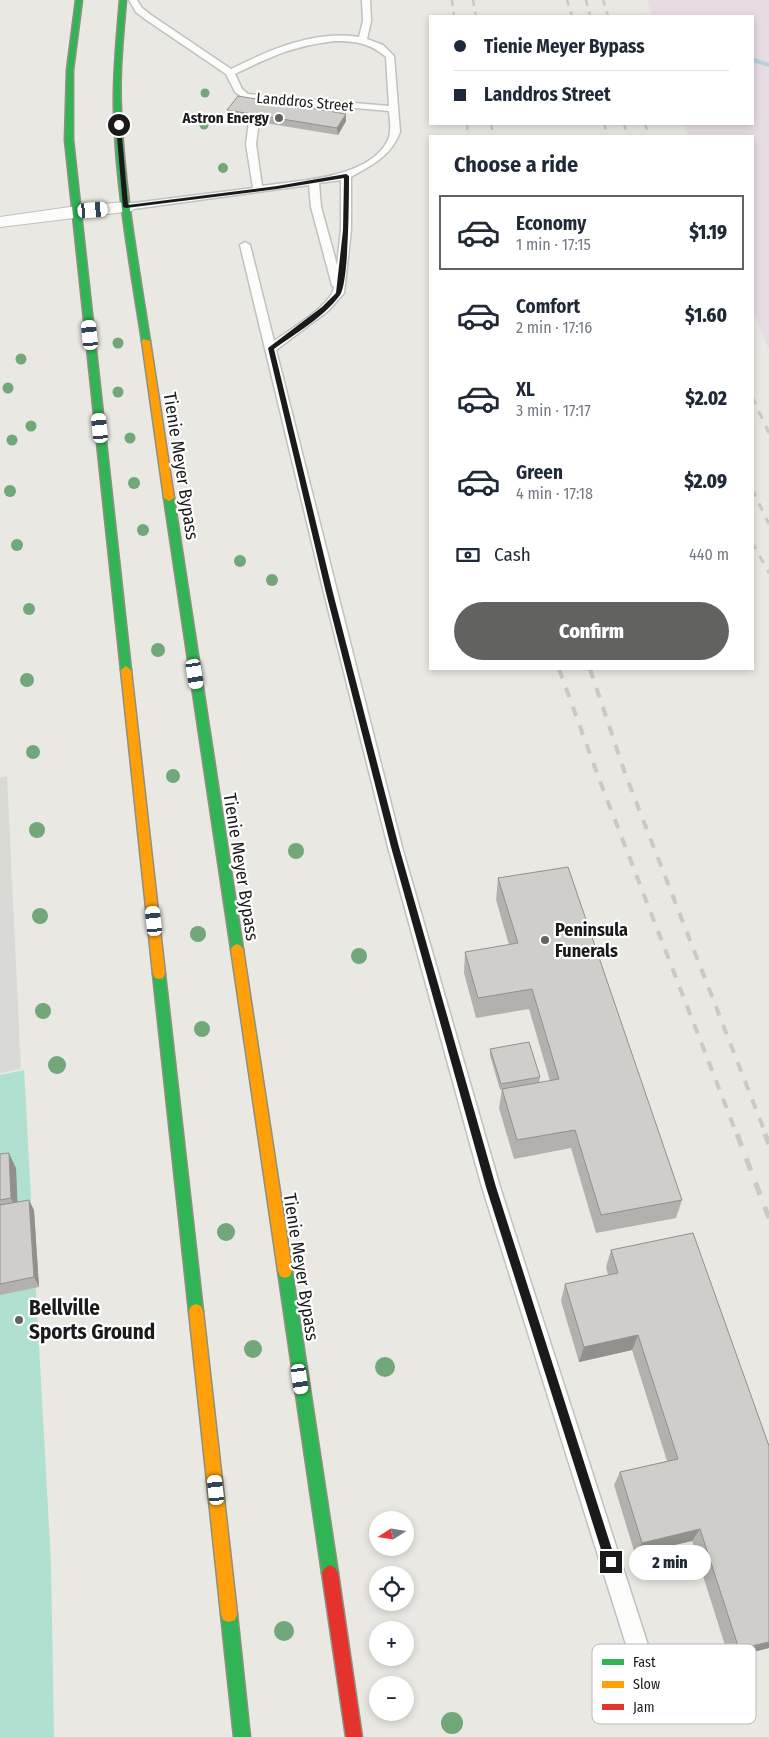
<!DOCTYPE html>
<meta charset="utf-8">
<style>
:root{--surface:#fff;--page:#f2f2f3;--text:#1f2937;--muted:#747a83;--line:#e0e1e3;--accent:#626260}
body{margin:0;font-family:"Fira Sans Condensed",sans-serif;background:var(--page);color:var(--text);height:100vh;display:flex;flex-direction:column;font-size:19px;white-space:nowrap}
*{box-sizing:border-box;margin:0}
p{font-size:16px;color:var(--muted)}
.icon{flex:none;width:28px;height:28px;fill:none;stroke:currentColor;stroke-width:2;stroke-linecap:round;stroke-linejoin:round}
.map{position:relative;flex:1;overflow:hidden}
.panel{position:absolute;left:429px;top:135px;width:325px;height:535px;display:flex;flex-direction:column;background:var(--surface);border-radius:0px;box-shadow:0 2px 8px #0003}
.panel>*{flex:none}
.top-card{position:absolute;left:429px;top:15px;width:325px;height:110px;border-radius:0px;box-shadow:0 2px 8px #0003;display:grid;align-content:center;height:110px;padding:0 25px;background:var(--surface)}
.needle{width:32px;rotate:258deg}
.controls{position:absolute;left:369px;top:1511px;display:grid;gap:10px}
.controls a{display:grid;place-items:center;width:45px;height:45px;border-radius:50%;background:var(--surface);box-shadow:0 2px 8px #0003;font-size:25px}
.end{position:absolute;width:22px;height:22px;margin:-11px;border:6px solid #1a1a1a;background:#fff;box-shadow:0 0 0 2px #fff}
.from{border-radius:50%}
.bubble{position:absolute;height:35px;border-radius:18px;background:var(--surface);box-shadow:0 2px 8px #0003;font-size:16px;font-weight:800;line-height:35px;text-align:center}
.car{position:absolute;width:15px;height:30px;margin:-15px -8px;border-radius:6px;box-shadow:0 0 4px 1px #0007;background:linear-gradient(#fff 24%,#345 0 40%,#fff 0 76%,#345 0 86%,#fff 0)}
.top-card b{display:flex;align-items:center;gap:18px;height:48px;font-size:19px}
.top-card b+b{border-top:1px solid var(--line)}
.top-card i{width:12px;height:12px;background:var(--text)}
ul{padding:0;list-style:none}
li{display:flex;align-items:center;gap:15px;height:75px;margin:0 10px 8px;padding:0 15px;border:2px solid transparent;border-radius:0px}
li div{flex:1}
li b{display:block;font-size:19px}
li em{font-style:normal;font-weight:800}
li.selected{border-color:var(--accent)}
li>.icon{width:45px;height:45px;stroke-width:1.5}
h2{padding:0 25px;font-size:22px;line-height:60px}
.pay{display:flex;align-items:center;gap:12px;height:55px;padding:0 25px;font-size:19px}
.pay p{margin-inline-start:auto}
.primary-button{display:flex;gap:10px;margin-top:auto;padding:10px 25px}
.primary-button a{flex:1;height:58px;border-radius:30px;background:var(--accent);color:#fff;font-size:20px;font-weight:800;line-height:58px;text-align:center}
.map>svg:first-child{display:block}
</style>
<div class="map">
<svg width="769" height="1737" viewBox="0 0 769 1737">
<rect width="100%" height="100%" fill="#e9e8e3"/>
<!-- industrial -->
<polygon fill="#e7dce1" points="647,0 769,0 769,349 753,312 752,136 688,136 684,124 752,124 752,16 652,16"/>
<!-- pitch -->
<polygon fill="#afe0d0" points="24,1070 51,1565 54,1737 0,1737 0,1075"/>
<!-- parking -->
<polygon fill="#d9d9d6" points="7,776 21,1069 0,1073 0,778"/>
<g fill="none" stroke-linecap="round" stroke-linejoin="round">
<!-- stream -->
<polygon fill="#b7d0db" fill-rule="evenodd" points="752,57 769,63 769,67 752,62"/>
<defs>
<path id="lane" d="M129,0H137L142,8L151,15L231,69C270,50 313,30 359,37L363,21L362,0H370L371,21L367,39L383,45L394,56L400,132C391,156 372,165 351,177V230L344,293L328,311L276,350L402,847L500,1187L657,1673L654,1681L646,1684L638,1681L635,1673L482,1187L388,847L324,593L240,245L245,242L250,245L274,341C288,331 333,304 334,287L332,285L311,207L309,185L126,210L121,207L126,204L253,188L246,144L249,121L254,118L259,121L256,144L262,186C300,180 366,179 387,142C392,133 390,122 389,111L243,98L235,92L226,74L145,19L136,12ZM335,41C355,41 370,43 386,57L389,106L248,94L242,89L235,74C272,56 293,46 335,41ZM341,180V230L337,265L321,207L319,183Z"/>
<polygon id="street" points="126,202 132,203 135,207 132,211 0,227 0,217 77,206"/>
<g id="fast">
<polygon points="76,0 82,0 73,70 73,140 131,670 126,674 121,670 65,140 67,70"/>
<path d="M120,0H126C123,37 119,73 121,110C124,188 138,264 150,341L146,343L142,341C130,264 116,188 114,110C113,73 117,37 120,0Z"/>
<polygon points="169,495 174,498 243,949 241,952 237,954 233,952 231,949 164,498"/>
<polygon points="159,969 163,970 165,974 203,1311 201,1316 196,1318 191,1316 189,1311 153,974 155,970"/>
<polygon points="285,1264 290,1266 292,1271 338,1573 335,1578 330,1581 325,1578 322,1573 278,1271 280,1266"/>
<polygon points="229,1606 235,1608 237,1614 250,1737 234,1737 221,1614 223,1608"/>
</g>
<g id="slow">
<polygon points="143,339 150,341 174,498 169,501 164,498 142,341"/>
<polygon points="126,666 131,670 165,974 163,978 159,979 155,978 153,974 121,670"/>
<polygon points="237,944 241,946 243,949 292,1271 290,1276 285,1278 280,1276 278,1271 231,949 233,946"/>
<polygon points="196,1304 201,1306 203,1311 237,1614 235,1620 229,1622 223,1620 221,1614 189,1311 191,1306"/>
</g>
<polygon id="jam" points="330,1565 335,1568 338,1573 362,1737 346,1737 322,1573 325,1568"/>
</defs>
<!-- lane casing -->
<use href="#lane" stroke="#c1c1bf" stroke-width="3"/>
<!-- street casing -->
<use href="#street" stroke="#c1c1bf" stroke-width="2"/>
<!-- fast casing -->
<use href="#fast" stroke="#8e917d" stroke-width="3"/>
<!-- slow casing -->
<use href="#slow" stroke="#8e917d" stroke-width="3"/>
<!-- jam casing -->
<use href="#jam" stroke="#8e917d" stroke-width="3"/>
<!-- lane -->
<use href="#lane" fill="#fcfcfb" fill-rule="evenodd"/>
<!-- street -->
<use href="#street" fill="#fcfcfb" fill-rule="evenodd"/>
<!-- fast -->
<use href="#fast" fill="#30b455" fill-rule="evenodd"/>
<!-- slow -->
<use href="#slow" fill="#ff9f0a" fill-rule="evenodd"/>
<!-- jam -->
<use href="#jam" fill="#e5322d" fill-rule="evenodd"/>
<!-- rail-far3 -->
<g stroke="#c9c9c8" stroke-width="2.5" stroke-dasharray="6 6" stroke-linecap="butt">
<polyline points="452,0 454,16"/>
<polyline points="473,0 476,16"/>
<polyline points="567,0 572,16"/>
<polyline points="586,0 590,16"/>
<polyline points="603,0 608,16"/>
<polyline points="467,124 468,136"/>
<polyline points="491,124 493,136"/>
<polyline points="604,124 608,136"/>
<polyline points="624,124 628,136"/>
<polyline points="645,124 649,136"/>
</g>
<!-- rail-far2 -->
<g stroke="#c9c9c8" stroke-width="3" stroke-dasharray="8 8" stroke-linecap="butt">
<polyline points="752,397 769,433"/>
<polyline points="752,489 769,524"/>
<polyline points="752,542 769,573"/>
</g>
<!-- rail-far1 -->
<g stroke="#c9c9c8" stroke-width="4" stroke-dasharray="10 10" stroke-linecap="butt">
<polyline points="559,669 601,784 737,1135"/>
<polyline points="590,669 626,776 766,1135"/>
</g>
<!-- rail -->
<g stroke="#c9c9c8" stroke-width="5" stroke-dasharray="13 13" stroke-linecap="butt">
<polyline points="737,1134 769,1218"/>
<polyline points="765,1134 769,1144"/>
</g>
</g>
<!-- trees -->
<g fill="#71a779">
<circle cx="205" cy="93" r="4.5"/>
<circle cx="204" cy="125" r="4.5"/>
<circle cx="223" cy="168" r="5"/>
<circle cx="118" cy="343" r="5.5"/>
<circle cx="21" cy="359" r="5.5"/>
<circle cx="8" cy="388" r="5.5"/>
<circle cx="118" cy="392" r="5.5"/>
<circle cx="31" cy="426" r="5.5"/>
<circle cx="130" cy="438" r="5.5"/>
<circle cx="12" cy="440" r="5.5"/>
<circle cx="134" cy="483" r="6"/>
<circle cx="10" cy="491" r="6"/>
<circle cx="143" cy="530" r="6"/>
<circle cx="17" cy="545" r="6"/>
<circle cx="240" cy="561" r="6"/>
<circle cx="272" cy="580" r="6"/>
<circle cx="29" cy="609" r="6"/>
<circle cx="158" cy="650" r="7"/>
<circle cx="27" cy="680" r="7"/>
<circle cx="33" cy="752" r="7"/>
<circle cx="173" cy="776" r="7"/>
<circle cx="37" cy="830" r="8"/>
<circle cx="296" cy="851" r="8"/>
<circle cx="40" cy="916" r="8"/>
<circle cx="198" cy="934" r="8"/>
<circle cx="359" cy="956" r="8"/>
<circle cx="43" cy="1011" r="8"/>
<circle cx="202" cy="1029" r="8"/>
<circle cx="57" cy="1065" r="9"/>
<circle cx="226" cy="1232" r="9"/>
<circle cx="253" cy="1349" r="9"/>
<circle cx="385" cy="1367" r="10"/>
<circle cx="284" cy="1631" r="10"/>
<circle cx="452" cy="1723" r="11"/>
</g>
<!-- wall -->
<g fill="#b3b1ae">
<polygon points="227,110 346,114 346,121 338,135 228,117"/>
<polygon points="498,878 682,1200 676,1218 596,1233 571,1148 514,1159 499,1108 502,1089 500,1090 490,1055 490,1049 540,1077 539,1083 550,1081 529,1009 476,1018 464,973 465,952 509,945 496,900"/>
<polygon points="0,1154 16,1168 17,1202 34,1210 39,1287 0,1295"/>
<polygon points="611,1250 769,1446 769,1648 729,1658 692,1541 635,1554 614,1485 620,1472 667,1461 632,1350 579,1362 561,1301 565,1284 608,1275 606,1267"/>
</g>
<!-- shaded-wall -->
<g fill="#92908d">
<polygon points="346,114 346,121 338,135 337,128"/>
<polygon points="9,1153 16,1168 18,1213 11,1198"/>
<polygon points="29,1200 34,1210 39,1287 34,1277"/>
<polygon points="638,1335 632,1350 579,1362 584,1347"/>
<polygon points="700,1529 692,1541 635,1554 642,1543"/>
<polygon points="769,1642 769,1648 729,1658 739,1649"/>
</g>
<!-- building -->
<g fill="#d0ceca" stroke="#92908d">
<polygon points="238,96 346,114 337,128 227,110"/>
<polygon points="568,867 682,1200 601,1215 575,1130 517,1140 502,1089 559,1079 532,989 478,998 465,952 518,943 498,878"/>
<polygon points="529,1042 540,1077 501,1084 490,1049"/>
<polygon points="9,1153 11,1198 0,1200 0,1154"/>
<polygon points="29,1200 34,1277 0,1284 0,1205"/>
<polygon points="693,1233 769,1446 769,1642 739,1649 700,1529 642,1543 620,1472 678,1459 638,1335 584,1347 565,1284 618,1273 611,1250"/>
</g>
<!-- route -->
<path fill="#1a1a1a" d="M119,124L121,125L128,205L277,186L346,174L349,176C349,195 349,283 340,295C324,317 296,333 274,349L333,593L399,847L496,1187L616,1562L615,1566L611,1567L607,1566L605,1562L486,1187L391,847L326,593L268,348L322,307L336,293L343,230L344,178L277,189L126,208L123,207L116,125Z"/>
<!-- markers -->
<g fill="#626260" stroke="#fff" stroke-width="2">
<circle cx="279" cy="118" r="5"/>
<circle cx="545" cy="940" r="5"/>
<circle cx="19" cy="1320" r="5"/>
</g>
<g text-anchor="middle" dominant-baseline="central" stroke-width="4.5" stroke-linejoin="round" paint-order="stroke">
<!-- far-street labels -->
<g font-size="15" fill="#1a1a1a" stroke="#fff">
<text transform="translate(305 102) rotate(5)">Landdros Street</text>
</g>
<!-- far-poi labels -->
<g font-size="15" font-weight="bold" fill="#1a1a1a" stroke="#fff" text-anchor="end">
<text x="269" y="118">Astron Energy</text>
</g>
<!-- street labels -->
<g font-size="18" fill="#1a1a1a" stroke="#fff">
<text transform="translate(181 466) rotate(81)">Tienie Meyer Bypass</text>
<text transform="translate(241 867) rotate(81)">Tienie Meyer Bypass</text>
<text transform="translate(301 1267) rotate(81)">Tienie Meyer Bypass</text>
</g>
<!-- poi labels -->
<g font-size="18" font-weight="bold" fill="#1a1a1a" stroke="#fff" text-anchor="start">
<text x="555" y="930">Peninsula<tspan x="555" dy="21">Funerals</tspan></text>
</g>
<!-- near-poi labels -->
<g font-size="21" font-weight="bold" fill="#1a1a1a" stroke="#fff" text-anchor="start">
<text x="29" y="1308">Bellville<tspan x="29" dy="24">Sports Ground</tspan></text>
</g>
</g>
<!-- legend -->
<rect x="592" y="1644" width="164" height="80" rx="8" fill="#fff" stroke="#bababa" stroke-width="1"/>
<rect x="602" y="1659" width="22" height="6" fill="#30b455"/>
<rect x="602" y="1681" width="22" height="7" fill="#ff9f0a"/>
<rect x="602" y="1704" width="22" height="6" fill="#e5322d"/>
<g font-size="14" fill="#1a1a1a">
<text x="633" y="1667">Fast</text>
<text x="633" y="1689">Slow</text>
<text x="633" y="1712">Jam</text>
</g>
</svg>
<div class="controls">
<a><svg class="needle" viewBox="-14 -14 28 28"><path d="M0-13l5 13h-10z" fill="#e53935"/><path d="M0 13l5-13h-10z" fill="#747a83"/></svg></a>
<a><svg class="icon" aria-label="locate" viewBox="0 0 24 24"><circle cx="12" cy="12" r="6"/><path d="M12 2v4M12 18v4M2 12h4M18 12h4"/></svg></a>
<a>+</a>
<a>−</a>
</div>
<i class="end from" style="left:119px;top:125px"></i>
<i class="end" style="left:611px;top:1562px"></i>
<div class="bubble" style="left:629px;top:1545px;width:82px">2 min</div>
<i class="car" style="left:93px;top:210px;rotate:85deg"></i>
<i class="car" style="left:90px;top:335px;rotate:354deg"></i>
<i class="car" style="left:100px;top:428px;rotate:354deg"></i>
<i class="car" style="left:195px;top:674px;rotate:171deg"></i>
<i class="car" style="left:154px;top:921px;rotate:354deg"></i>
<i class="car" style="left:300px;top:1379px;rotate:172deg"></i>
<i class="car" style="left:216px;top:1490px;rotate:354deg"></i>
<div class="top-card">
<b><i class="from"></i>Tienie Meyer Bypass</b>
<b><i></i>Landdros Street</b>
</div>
<section class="panel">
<h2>Choose a ride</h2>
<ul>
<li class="selected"><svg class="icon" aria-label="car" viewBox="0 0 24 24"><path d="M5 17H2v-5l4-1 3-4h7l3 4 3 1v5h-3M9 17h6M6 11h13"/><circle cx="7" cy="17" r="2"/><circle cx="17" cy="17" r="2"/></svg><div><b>Economy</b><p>1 min · 17:15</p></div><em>$1.19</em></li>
<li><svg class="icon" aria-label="car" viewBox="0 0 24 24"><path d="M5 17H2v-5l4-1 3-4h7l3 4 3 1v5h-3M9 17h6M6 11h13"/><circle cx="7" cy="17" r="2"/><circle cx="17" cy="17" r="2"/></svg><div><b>Comfort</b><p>2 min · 17:16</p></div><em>$1.60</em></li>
<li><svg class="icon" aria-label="car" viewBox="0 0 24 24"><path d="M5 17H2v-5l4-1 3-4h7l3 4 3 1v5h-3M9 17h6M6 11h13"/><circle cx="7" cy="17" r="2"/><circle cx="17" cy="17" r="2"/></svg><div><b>XL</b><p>3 min · 17:17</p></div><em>$2.02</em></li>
<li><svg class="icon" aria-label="car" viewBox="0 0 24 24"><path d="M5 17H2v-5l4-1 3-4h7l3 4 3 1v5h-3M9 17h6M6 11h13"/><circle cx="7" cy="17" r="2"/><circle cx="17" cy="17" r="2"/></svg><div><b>Green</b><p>4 min · 17:18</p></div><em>$2.09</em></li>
</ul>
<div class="pay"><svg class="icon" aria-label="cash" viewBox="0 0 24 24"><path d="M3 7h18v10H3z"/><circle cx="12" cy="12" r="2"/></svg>Cash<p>440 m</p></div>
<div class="primary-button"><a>Confirm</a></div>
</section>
</div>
